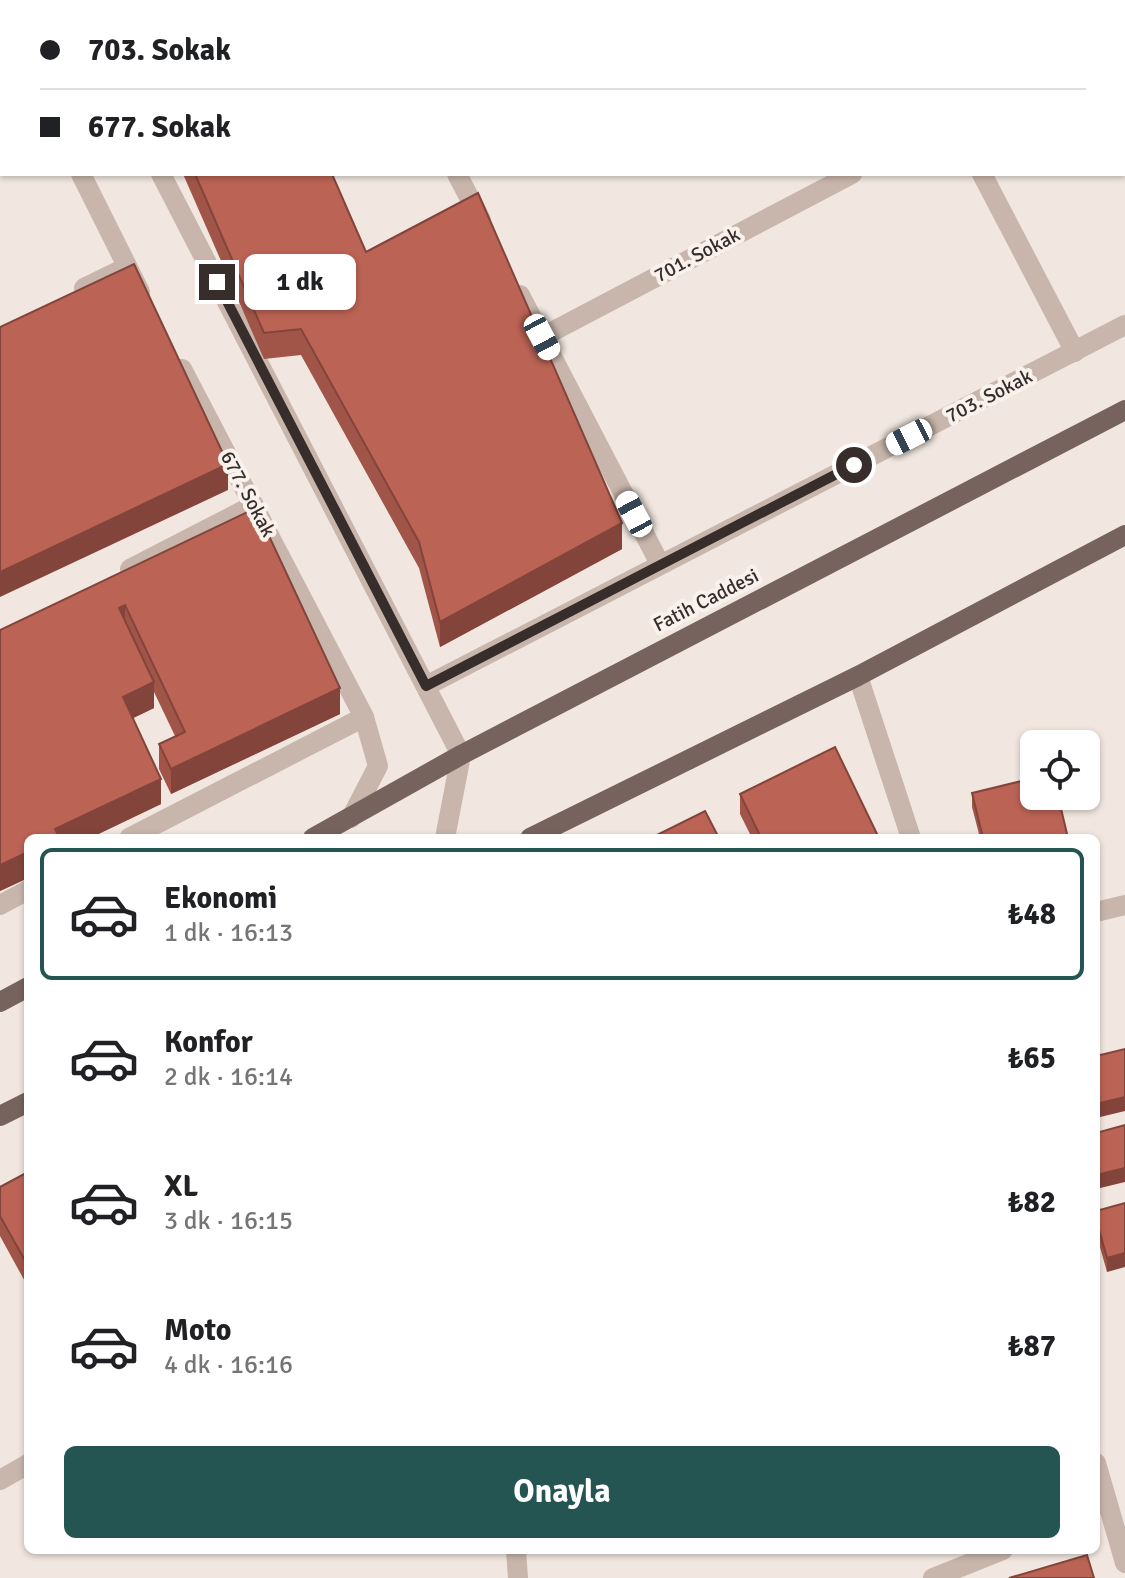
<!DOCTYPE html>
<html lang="tr">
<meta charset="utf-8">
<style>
:root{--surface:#fff;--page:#f2f2f2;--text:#202124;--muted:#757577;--line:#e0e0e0;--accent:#245553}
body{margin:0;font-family:Signika,sans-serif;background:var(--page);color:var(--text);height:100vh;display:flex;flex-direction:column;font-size:30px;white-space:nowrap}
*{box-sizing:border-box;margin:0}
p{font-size:26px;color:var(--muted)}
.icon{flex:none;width:44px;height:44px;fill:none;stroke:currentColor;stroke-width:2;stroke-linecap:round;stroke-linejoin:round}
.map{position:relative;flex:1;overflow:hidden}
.drawer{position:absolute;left:24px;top:834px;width:1076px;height:720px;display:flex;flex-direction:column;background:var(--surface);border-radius:12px;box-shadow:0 2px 6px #0004}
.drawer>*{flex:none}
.guide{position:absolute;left:0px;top:0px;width:1126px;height:176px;box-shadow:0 2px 6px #0004;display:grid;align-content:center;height:176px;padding:0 40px;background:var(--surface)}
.controls{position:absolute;left:1020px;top:730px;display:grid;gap:16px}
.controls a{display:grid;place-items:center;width:80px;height:80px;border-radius:12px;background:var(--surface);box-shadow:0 2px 6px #0004;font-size:40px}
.end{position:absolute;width:36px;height:36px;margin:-18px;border:10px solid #372d2b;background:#fff;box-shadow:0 0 0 4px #fff}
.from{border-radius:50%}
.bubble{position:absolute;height:56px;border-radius:12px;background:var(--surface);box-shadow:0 2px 6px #0004;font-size:26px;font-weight:800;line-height:56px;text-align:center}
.car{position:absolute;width:24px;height:48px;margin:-24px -12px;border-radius:10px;box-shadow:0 0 6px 2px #0007;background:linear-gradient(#fff 24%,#345 0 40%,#fff 0 76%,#345 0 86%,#fff 0)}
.guide b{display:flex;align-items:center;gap:28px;height:76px;font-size:30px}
.guide b+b{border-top:2px solid var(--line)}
.guide i{width:20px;height:20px;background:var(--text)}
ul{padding:14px 0 0;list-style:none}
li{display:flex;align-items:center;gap:24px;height:132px;margin:0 16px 12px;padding:0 24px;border:4px solid transparent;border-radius:12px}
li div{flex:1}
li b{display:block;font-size:30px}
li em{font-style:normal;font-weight:800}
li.selected{border-color:var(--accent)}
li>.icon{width:72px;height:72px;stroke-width:1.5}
.button{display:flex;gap:16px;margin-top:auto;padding:16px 40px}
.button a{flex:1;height:92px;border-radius:12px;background:var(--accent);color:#fff;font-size:32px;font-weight:800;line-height:92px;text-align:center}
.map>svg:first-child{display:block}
</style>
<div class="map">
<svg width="1125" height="1578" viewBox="0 0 1125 1578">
<rect width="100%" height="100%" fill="#f1e7e0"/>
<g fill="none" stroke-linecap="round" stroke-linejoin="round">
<!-- minor -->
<g stroke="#c8b6ac" stroke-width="20">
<polyline points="367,0 368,2"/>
<polyline points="891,0 892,2"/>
<polyline points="569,2 573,0"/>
<polyline points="1124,27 1125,26"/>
<polyline points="0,40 2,39"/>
<polyline points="457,174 481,220"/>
<polyline points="982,174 1075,352"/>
<polyline points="84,288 127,267"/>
<polyline points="520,295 660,564"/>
<polyline points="542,337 852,174"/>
<polyline points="130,569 254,505"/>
<polyline points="858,676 911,838"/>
<polyline points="426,686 1125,325"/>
<polyline points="129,838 364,717"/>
<polyline points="0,905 28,890"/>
<polyline points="1096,912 1125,905"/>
<polyline points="1096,1463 1125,1563"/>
<polyline points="0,1480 28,1464"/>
<polyline points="516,1550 518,1578"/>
<polyline points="933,1578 1003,1550"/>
</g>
<!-- tertiary -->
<g stroke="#c8b6ac" stroke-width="20">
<polyline points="71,0 72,2"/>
<polyline points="0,15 2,18"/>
<polyline points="81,174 140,292"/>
<polyline points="161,174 461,755 445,838"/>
<polyline points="182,369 364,717 378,766 351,818"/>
</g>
<!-- primary -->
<g stroke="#77635d" stroke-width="20">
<polyline points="313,838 461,755 1125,410"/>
<polyline points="530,838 858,676 1125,535"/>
<polyline points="0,1002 28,987"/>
<polyline points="0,1116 28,1102"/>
</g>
</g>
<!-- wall -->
<g fill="#a15548">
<polygon points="108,0 308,0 309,2 108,2"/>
<polygon points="183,174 332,174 366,252 622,549 440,647 419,568 301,355 264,359"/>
<polygon points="256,508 340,714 171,794 159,769 159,744 175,736 154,692 154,708 133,718 161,804 90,838 28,838 28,878 0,891 0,630"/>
<polygon points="972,793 1068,838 980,838 972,807"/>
<polygon points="740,794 879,838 752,838 740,814"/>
<polygon points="28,1172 28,1287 0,1236 0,1187"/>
<polygon points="1125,1203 1107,1272 1096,1233 1096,1211"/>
</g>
<!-- shaded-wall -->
<g fill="#83453b">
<polygon points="228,464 228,490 0,597 0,572"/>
<polygon points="622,523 622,549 440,647 440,622"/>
<polygon points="125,605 125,631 119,608"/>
<polygon points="154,682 154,708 123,723 123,697"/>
<polygon points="340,688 340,714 171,794 171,769"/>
<polygon points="161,779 161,804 90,838 55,838 55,829"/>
<polygon points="28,852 28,878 0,891 0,865"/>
<polygon points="1125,1097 1125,1111 1096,1118 1096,1104"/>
<polygon points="1125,1168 1125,1182 1096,1189 1096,1175"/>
<polygon points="1125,1253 1125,1267 1107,1272 1107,1258"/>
</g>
<!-- building -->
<g fill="#bb6354" stroke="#83453b" stroke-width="2">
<polygon points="119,0 308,0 309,2 120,2"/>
<polygon points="195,174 332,174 366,252 478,193 622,523 440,622 419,542 301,329 264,333"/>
<polygon points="134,264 228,464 0,572 0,327"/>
<polygon points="256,508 340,688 171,769 159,744 185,732 125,605 119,608 154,682 123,697 161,779 55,829 59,837 58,838 28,838 28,852 0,865 0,630"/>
<polygon points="835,747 879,838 761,838 740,794"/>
<polygon points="1034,778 1034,796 1058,796 1068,838 983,838 972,793"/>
<polygon points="705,811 719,838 651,838"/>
<polygon points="1125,1049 1125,1097 1096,1104 1096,1056"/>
<polygon points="1125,1125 1125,1168 1096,1175 1096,1133"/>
<polygon points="28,1172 28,1266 0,1216 0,1187"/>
<polygon points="1125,1203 1125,1253 1107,1258 1096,1219 1096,1211"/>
<polygon points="1087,1555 1094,1578 1009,1578"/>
</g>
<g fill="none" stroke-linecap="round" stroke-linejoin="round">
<!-- route -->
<polyline stroke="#372d2b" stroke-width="10" points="217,282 426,686 854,465"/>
</g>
<g text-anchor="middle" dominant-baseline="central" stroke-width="8" stroke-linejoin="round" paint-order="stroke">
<!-- street labels -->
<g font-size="20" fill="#372d2b" stroke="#f9f2ec">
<text transform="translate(697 255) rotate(-28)">701. Sokak</text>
<text transform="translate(989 396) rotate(-27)">703. Sokak</text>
<text transform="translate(248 494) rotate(62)">677. Sokak</text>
<text transform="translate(706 600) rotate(-27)">Fatih Caddesi</text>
</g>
</g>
</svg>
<div class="controls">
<a><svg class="icon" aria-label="locate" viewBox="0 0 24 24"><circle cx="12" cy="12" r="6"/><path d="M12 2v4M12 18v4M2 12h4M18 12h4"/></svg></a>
</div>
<i class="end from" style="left:854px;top:465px"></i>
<i class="end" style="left:217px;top:282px"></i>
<div class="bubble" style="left:244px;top:254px;width:112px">1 dk</div>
<i class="car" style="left:542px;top:337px;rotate:152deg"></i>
<i class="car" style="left:909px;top:437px;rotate:243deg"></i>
<i class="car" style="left:634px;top:514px;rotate:332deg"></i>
<div class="guide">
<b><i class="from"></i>703. Sokak</b>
<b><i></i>677. Sokak</b>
</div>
<section class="drawer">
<ul>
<li class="selected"><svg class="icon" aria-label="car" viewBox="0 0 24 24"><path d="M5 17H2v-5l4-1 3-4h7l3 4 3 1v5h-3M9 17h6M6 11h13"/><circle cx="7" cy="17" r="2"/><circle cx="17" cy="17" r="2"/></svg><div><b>Ekonomi</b><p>1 dk · 16:13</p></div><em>₺48</em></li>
<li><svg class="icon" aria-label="car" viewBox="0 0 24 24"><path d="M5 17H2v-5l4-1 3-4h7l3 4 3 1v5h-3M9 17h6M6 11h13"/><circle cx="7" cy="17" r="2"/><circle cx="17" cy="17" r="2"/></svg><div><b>Konfor</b><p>2 dk · 16:14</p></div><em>₺65</em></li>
<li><svg class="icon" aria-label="car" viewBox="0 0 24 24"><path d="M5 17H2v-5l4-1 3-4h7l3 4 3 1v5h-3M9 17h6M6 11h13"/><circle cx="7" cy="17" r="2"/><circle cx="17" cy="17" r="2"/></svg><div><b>XL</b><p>3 dk · 16:15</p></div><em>₺82</em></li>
<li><svg class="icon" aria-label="car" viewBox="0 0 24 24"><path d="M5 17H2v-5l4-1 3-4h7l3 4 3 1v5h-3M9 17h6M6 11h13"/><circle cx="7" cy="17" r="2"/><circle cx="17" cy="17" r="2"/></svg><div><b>Moto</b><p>4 dk · 16:16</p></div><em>₺87</em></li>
</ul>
<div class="button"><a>Onayla</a></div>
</section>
</div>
